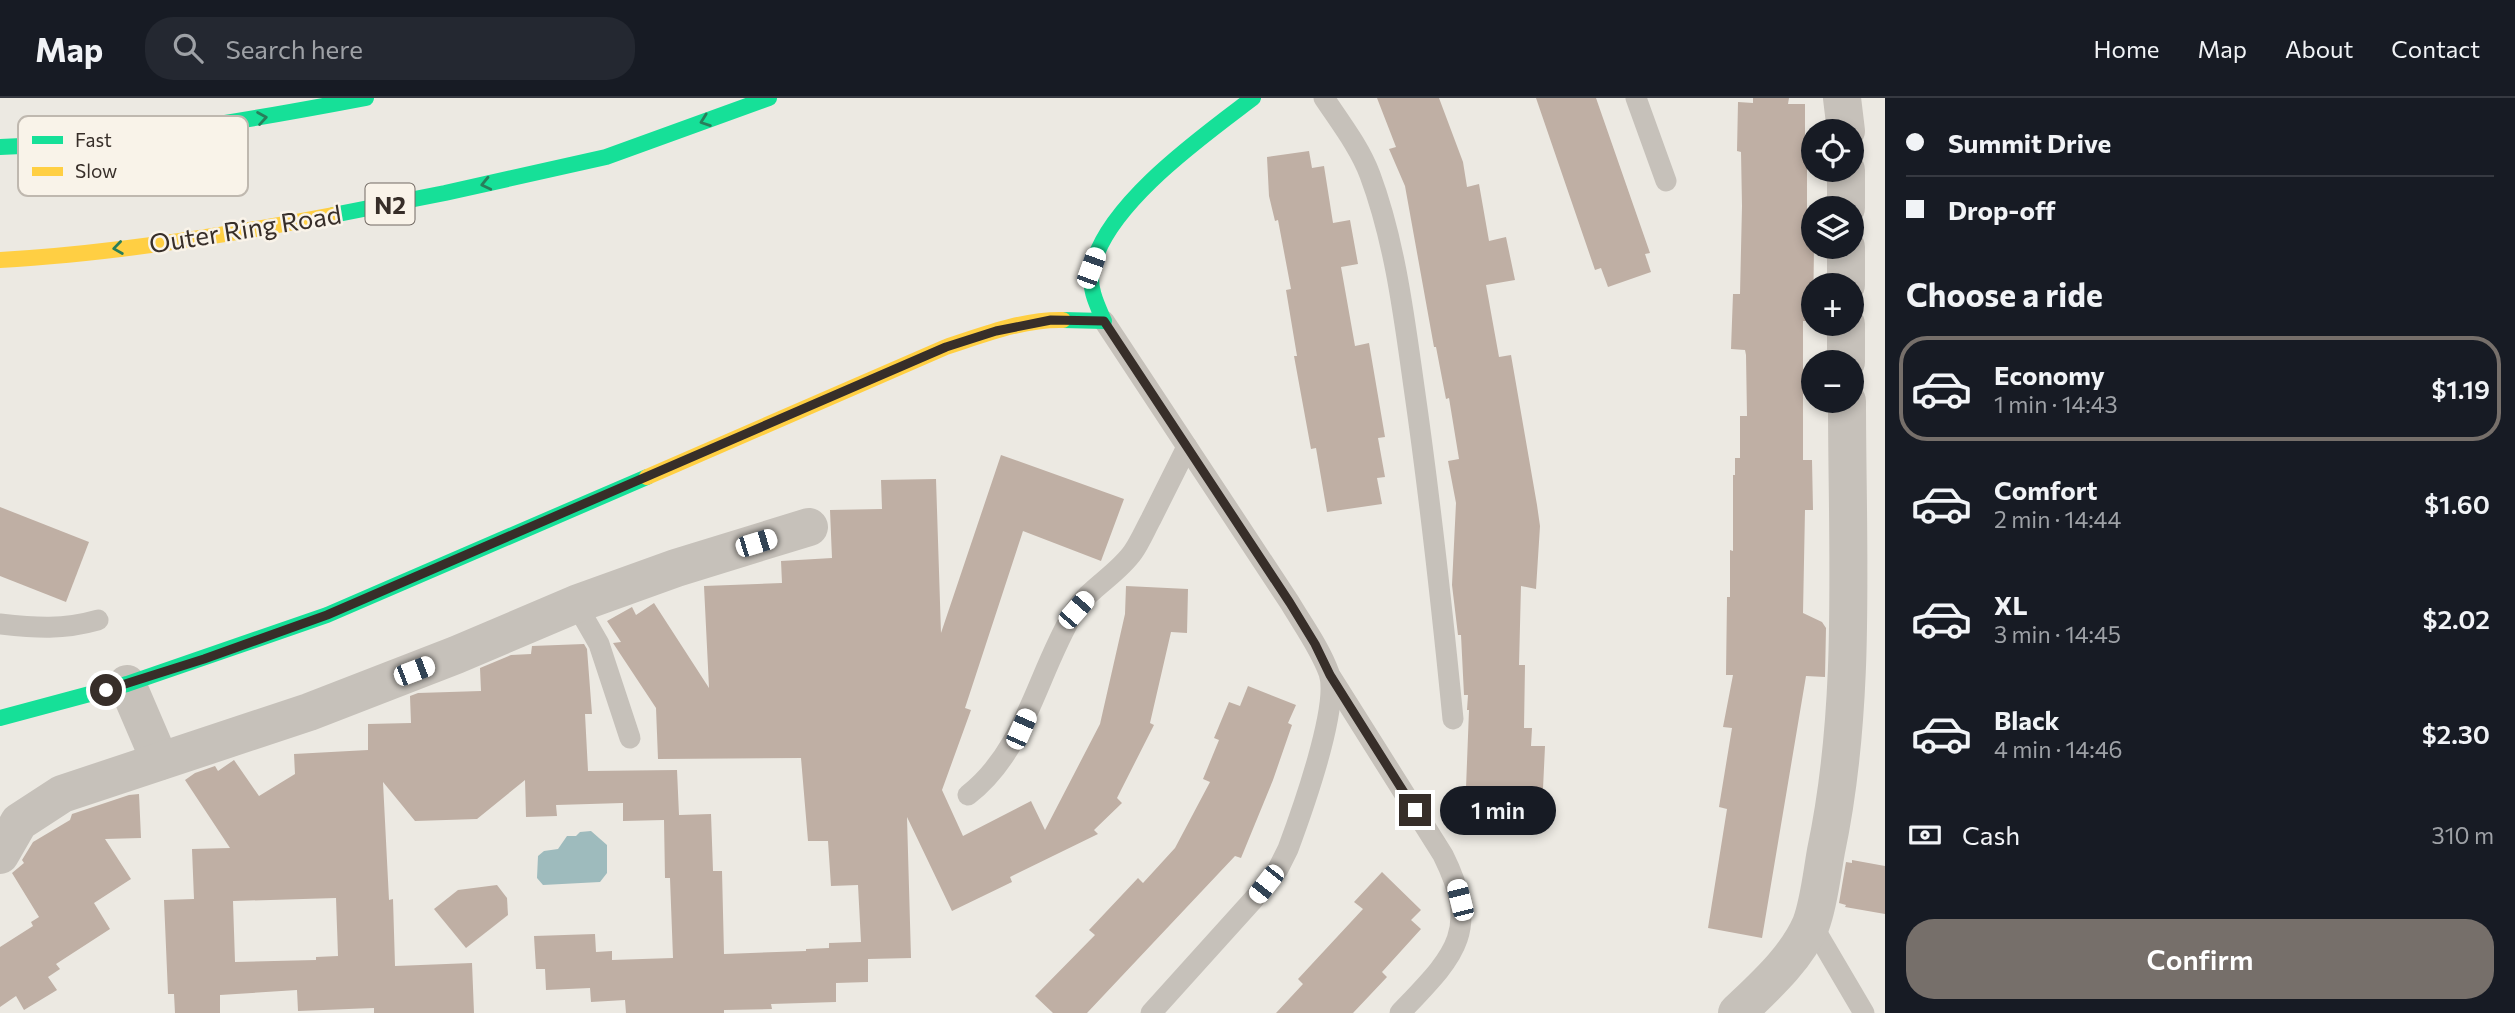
<!DOCTYPE html>
<meta charset="utf-8">
<style>
:root{--surface:#171b24;--page:#242831;--text:#f1f3f6;--muted:#9ea1a6;--line:#363941;--accent:#766f6a}
body{margin:0;font-family:Commissioner,sans-serif;background:var(--page);color:var(--text);height:100vh;display:flex;flex-direction:column;font-size:26px;white-space:nowrap}
*{box-sizing:border-box;margin:0}
p{font-size:23px;color:var(--muted)}
.icon{flex:none;width:38px;height:38px;fill:none;stroke:currentColor;stroke-width:2;stroke-linecap:round;stroke-linejoin:round}
.map{position:relative;flex:1;overflow:hidden}
.panel{display:flex;flex-direction:column;background:var(--surface);width:630px}
.panel>*{flex:none}
.banner{display:grid;align-content:center;height:154px;padding:0 21px;background:var(--surface)}
.fabs{position:absolute;left:1801px;top:21px;display:grid;gap:14px}
.fabs a{display:grid;place-items:center;width:63px;height:63px;border-radius:50%;background:var(--surface);box-shadow:0 4px 10px #0003;font-size:35px}
.end{position:absolute;width:32px;height:32px;margin:-16px;border:9px solid #372e29;background:#fff;box-shadow:0 0 0 4px #fff}
.from{border-radius:50%}
.bubble{position:absolute;height:49px;border-radius:24px;background:var(--surface);box-shadow:0 4px 10px #0003;font-size:23px;font-weight:600;line-height:49px;text-align:center}
.car{position:absolute;width:21px;height:42px;margin:-21px -10px;border-radius:9px;box-shadow:0 0 5px 2px #0007;background:linear-gradient(#fff 24%,#345 0 40%,#fff 0 76%,#345 0 86%,#fff 0)}
.banner b{display:flex;align-items:center;gap:24px;height:66px;font-size:26px}
.banner b+b{border-top:2px solid var(--line)}
.banner i{width:18px;height:18px;background:var(--text)}
ul{padding:0;list-style:none}
li{display:flex;align-items:center;gap:21px;height:105px;margin:0 14px 10px;padding:0 7px;border:4px solid transparent;border-radius:28px}
li div{flex:1}
li b{display:block;font-size:26px}
li em{font-style:normal;font-weight:600}
li.selected{border-color:var(--accent)}
li>.icon{width:63px;height:63px;stroke-width:1.5}
h2{padding:0 21px;font-size:32px;line-height:84px}
.pay{display:flex;align-items:center;gap:18px;height:77px;padding:0 21px;font-size:26px}
.pay p{margin-inline-start:auto}
.action{display:flex;gap:14px;margin-top:auto;padding:14px 21px}
.action a{flex:1;height:80px;border-radius:28px;background:var(--accent);color:#fff;font-size:28px;font-weight:600;line-height:80px;text-align:center}
header{display:flex;align-items:center;gap:42px;box-sizing:border-box;height:98px;padding:0 35px;background:var(--surface);border-bottom:2px solid var(--line)}
header strong{font-size:33px}
nav{display:flex;gap:38px;margin-inline-start:auto;font-size:24px}
.search{width:490px;height:63px;background:var(--page);display:flex;align-items:center;gap:18px;box-sizing:border-box;padding:0 24px;border-radius:28px;color:var(--muted);font-size:26px}
main{display:flex;flex:1;min-height:0}
.map>svg:first-child{display:block}
</style>
<header>
<strong>Map</strong>
<div class="search"><svg class="icon" aria-label="search" viewBox="0 0 24 24"><circle cx="10" cy="10" r="6"/><path d="M15 15l6 6"/></svg>Search here</div>
<nav><a>Home</a><a>Map</a><a>About</a><a>Contact</a></nav>
</header>
<main>
<div class="map">
<svg width="1885" height="915" viewBox="0 0 1885 915">
<rect width="100%" height="100%" fill="#ece9e2"/>
<!-- water -->
<polygon fill="#9ebbbd" points="591,733 607,747 607,775 600,784 543,787 537,780 538,758 544,753 558,751 567,738 576,738 580,734"/>
<!-- building -->
<g fill="#bfafa4" fill-rule="evenodd">
<polygon points="1377,0 1439,0 1463,64 1467,89 1479,86 1489,143 1506,139 1515,182 1486,187 1499,259 1511,257 1537,407 1540,428 1536,491 1521,488 1519,567 1525,567 1524,630 1532,630 1531,648 1545,648 1543,691 1466,690 1469,612 1467,612 1468,597 1464,597 1461,537 1458,537 1452,487 1456,405 1448,363 1459,361 1449,300 1446,301 1436,249 1434,249 1405,88 1389,51 1396,49"/>
<polygon points="1536,0 1596,0 1650,155 1645,156 1651,174 1608,189 1601,170 1595,172"/>
<polygon points="1753,0 1789,0 1788,6 1805,6 1805,63 1807,63 1807,122 1813,122 1814,149 1813,223 1803,223 1803,362 1812,362 1813,412 1805,412 1803,515 1822,524 1826,530 1825,579 1806,578 1762,840 1708,830 1727,711 1719,709 1732,630 1723,629 1733,577 1726,577 1727,499 1730,499 1730,452 1733,453 1733,377 1735,377 1735,360 1740,360 1740,318 1747,318 1746,257 1745,252 1731,251 1733,196 1740,196 1742,108 1741,54 1737,53 1738,4 1753,5"/>
<polygon points="1309,53 1312,70 1324,68 1333,125 1350,122 1358,166 1341,169 1355,248 1369,245 1385,339 1378,340 1385,379 1377,380 1382,406 1327,414 1316,350 1311,351 1294,258 1297,258 1286,192 1291,191 1278,122 1275,123 1269,98 1267,59"/>
<path d="M1001,357L1124,401L1101,463L1023,433L965,610L971,612L942,692L963,738L1031,703L1045,732L1100,626L1125,516L1126,488L1188,491L1187,535L1171,534L1150,625L1154,627L1117,700L1122,705L1094,732L1098,736L1010,779L1012,784L952,813L907,719L911,860L868,861V884L836,885V904L771,906L772,911L724,912V915H626L625,902L591,904L590,890L546,892L545,871H536L534,838L595,836L596,854L612,853V862L673,860L670,780H665L664,722L623,723V705L556,707L557,718L526,719L525,682L477,721L415,723L383,684L389,802L393,801L395,868L472,865L474,915H374V910L298,913L297,892L220,897V915H175L174,896H168L164,802L194,801L192,751L230,750L185,682L195,675L215,668L218,673L234,662L259,698L295,676L294,656L368,652V626L411,625L410,598L418,595L481,593L480,570L511,557L531,556L532,548L584,546L587,551L592,616H585L588,673L677,672L679,717L711,716L713,773H722L724,856L806,853V851L829,850V845L861,844L858,787L831,788L828,743H808L801,660L658,661L656,610L613,545L621,544L607,523L632,509L636,517L654,505L709,590L704,488L782,485L781,463L832,460L830,412L882,411L881,382L936,381L941,535ZM336,800L338,858L316,859V862L235,864L233,803Z"/>
<polygon points="0,409 89,444 66,504 0,478"/>
<polygon points="1248,588 1296,607 1288,625 1292,627 1273,682 1241,760 1235,758 1087,915 1053,915 1035,898 1095,837 1089,832 1138,780 1143,785 1175,750 1210,684 1203,681 1219,642 1214,640 1229,604 1240,608"/>
<polygon points="139,696 141,740 105,741 131,781 94,805 110,831 56,866 60,871 48,879 57,892 24,912 16,898 0,909 0,849 33,828 31,824 39,819 12,775 24,765 22,762 33,744 70,722 72,716 129,697"/>
<polygon points="1852,762 1885,768 1885,816 1845,809 1846,807 1839,805 1846,764 1852,765"/>
<polygon points="1382,774 1421,812 1411,822 1421,831 1382,874 1387,879 1353,915 1276,915 1303,886 1298,881 1363,811 1354,804"/>
<polygon points="497,787 507,800 508,817 466,850 434,811 458,792"/>
</g>
<g fill="none" stroke-linecap="round" stroke-linejoin="round">
<!-- lane -->
<g stroke="#c6c1ba" stroke-width="21">
<path d="M1324,0C1340,24 1360,50 1370,77C1395,144 1404,218 1414,289C1430,400 1442,510 1453,621"/>
<polyline points="1636,0 1666,83"/>
<path d="M1104,223L1290,505C1303,527 1320,550 1329,575C1340,608 1301,716 1288,751L1278,771L1253,802L1151,915"/>
<polyline points="576,506 599,546 630,640"/>
<path d="M0,526C36,530 63,532 98,522"/>
<path d="M1331,579L1443,757C1482,835 1453,859 1400,915"/>
<path d="M968,697C1026,652 1037,575 1074,514C1089,490 1117,477 1133,454C1140,444 1145,432 1151,421C1163,397 1175,373 1187,349"/>
<polyline points="1811,825 1864,915"/>
</g>
<!-- street -->
<g stroke="#c6c1ba" stroke-width="38">
<polyline points="1842,0 1846,33"/>
<polyline points="1846,72 1846,110"/>
<polyline points="1846,149 1846,187"/>
<polyline points="1846,226 1846,264"/>
<polyline points="127,586 160,663"/>
<polyline points="0,757 19,724 62,696 309,614 456,557 576,506 676,470 809,429"/>
<path d="M1737,915C1764,889 1796,861 1811,826C1819,805 1822,775 1826,753C1857,606 1847,452 1847,303"/>
</g>
<!-- fast -->
<g stroke="#16e098" stroke-width="16">
<path d="M0,49C124,44 245,23 366,0"/>
<polyline points="333,117 445,95 606,59 769,0"/>
<path d="M1063,222L1104,223C1097,207 1088,189 1092,171C1105,107 1203,38 1253,0"/>
<polyline points="0,620 127,586 327,517 647,379"/>
</g>
<!-- slow -->
<g stroke="#ffcf43" stroke-width="16">
<path d="M0,162C111,156 223,138 333,117"/>
<path d="M647,379L946,249C983,237 1023,221 1063,222"/>
</g>
</g>
<!-- one-way arrows -->
<defs><path id="oneway-chevron" d="M-2-3.5L2.5 0L-2 3.5" fill="none" stroke-width="1.6" stroke-linecap="round" stroke-linejoin="round" transform="scale(1.75)"/></defs>
<g stroke="#287e5b">
<use href="#oneway-chevron" transform="translate(262 20) rotate(-9)"/>
<use href="#oneway-chevron" transform="translate(705 23) rotate(160)"/>
<use href="#oneway-chevron" transform="translate(486 86) rotate(167)"/>
<use href="#oneway-chevron" transform="translate(118 150) rotate(172)"/>
</g>
<g fill="none" stroke-linecap="round" stroke-linejoin="round">
<!-- route -->
<polyline stroke="#372e29" stroke-width="9" points="106,592 204,561 327,517 946,249 996,233 1051,222 1104,223 1290,505 1315,546 1330,577 1415,712"/>
</g>
<g text-anchor="middle" dominant-baseline="central" stroke-width="5" stroke-linejoin="round" paint-order="stroke">
<!-- shield labels -->
<rect fill="#f9f3e9" stroke="#716963" stroke-width="2" x="365.5" y="85.5" width="49" height="41" rx="5"/>
<g font-size="24" font-weight="bold" fill="#372e29">
<text x="390" y="106">N2</text>
</g>
<!-- street labels -->
<g font-size="26" fill="#372e29" stroke="#f9f3e9">
<text transform="translate(245 130) rotate(-9)">Outer Ring Road</text>
</g>
</g>
<!-- legend -->
<rect x="18" y="18" width="230" height="80" rx="10" fill="#f9f3e9" stroke="#bfb8af" stroke-width="2"/>
<rect x="32" y="38" width="31" height="8" fill="#16e098"/>
<rect x="32" y="69" width="31" height="9" fill="#ffcf43"/>
<g font-size="19" fill="#372e29">
<text x="75" y="49">Fast</text>
<text x="75" y="80">Slow</text>
</g>
</svg>
<div class="fabs">
<a><svg class="icon" aria-label="locate" viewBox="0 0 24 24"><circle cx="12" cy="12" r="6"/><path d="M12 2v4M12 18v4M2 12h4M18 12h4"/></svg></a>
<a><svg class="icon" aria-label="layers" viewBox="0 0 24 24"><path d="M12 4l9 5-9 5-9-5zM3 14l9 5 9-5"/></svg></a>
<a>+</a>
<a>−</a>
</div>
<i class="end from" style="left:106px;top:592px"></i>
<i class="end" style="left:1415px;top:712px"></i>
<div class="bubble" style="left:1440px;top:688px;width:116px">1 min</div>
<i class="car" style="left:1091px;top:170px;rotate:20deg"></i>
<i class="car" style="left:756px;top:445px;rotate:73deg"></i>
<i class="car" style="left:1076px;top:512px;rotate:41deg"></i>
<i class="car" style="left:414px;top:573px;rotate:69deg"></i>
<i class="car" style="left:1021px;top:631px;rotate:24deg"></i>
<i class="car" style="left:1266px;top:786px;rotate:218deg"></i>
<i class="car" style="left:1460px;top:802px;rotate:346deg"></i>
</div>
<section class="panel">
<div class="banner">
<b><i class="from"></i>Summit Drive</b>
<b><i></i>Drop-off</b>
</div>
<h2>Choose a ride</h2>
<ul>
<li class="selected"><svg class="icon" aria-label="car" viewBox="0 0 24 24"><path d="M5 17H2v-5l4-1 3-4h7l3 4 3 1v5h-3M9 17h6M6 11h13"/><circle cx="7" cy="17" r="2"/><circle cx="17" cy="17" r="2"/></svg><div><b>Economy</b><p>1 min · 14:43</p></div><em>$1.19</em></li>
<li><svg class="icon" aria-label="car" viewBox="0 0 24 24"><path d="M5 17H2v-5l4-1 3-4h7l3 4 3 1v5h-3M9 17h6M6 11h13"/><circle cx="7" cy="17" r="2"/><circle cx="17" cy="17" r="2"/></svg><div><b>Comfort</b><p>2 min · 14:44</p></div><em>$1.60</em></li>
<li><svg class="icon" aria-label="car" viewBox="0 0 24 24"><path d="M5 17H2v-5l4-1 3-4h7l3 4 3 1v5h-3M9 17h6M6 11h13"/><circle cx="7" cy="17" r="2"/><circle cx="17" cy="17" r="2"/></svg><div><b>XL</b><p>3 min · 14:45</p></div><em>$2.02</em></li>
<li><svg class="icon" aria-label="car" viewBox="0 0 24 24"><path d="M5 17H2v-5l4-1 3-4h7l3 4 3 1v5h-3M9 17h6M6 11h13"/><circle cx="7" cy="17" r="2"/><circle cx="17" cy="17" r="2"/></svg><div><b>Black</b><p>4 min · 14:46</p></div><em>$2.30</em></li>
</ul>
<div class="pay"><svg class="icon" aria-label="cash" viewBox="0 0 24 24"><path d="M3 7h18v10H3z"/><circle cx="12" cy="12" r="2"/></svg>Cash<p>310 m</p></div>
<div class="action"><a>Confirm</a></div>
</section>
</main>
